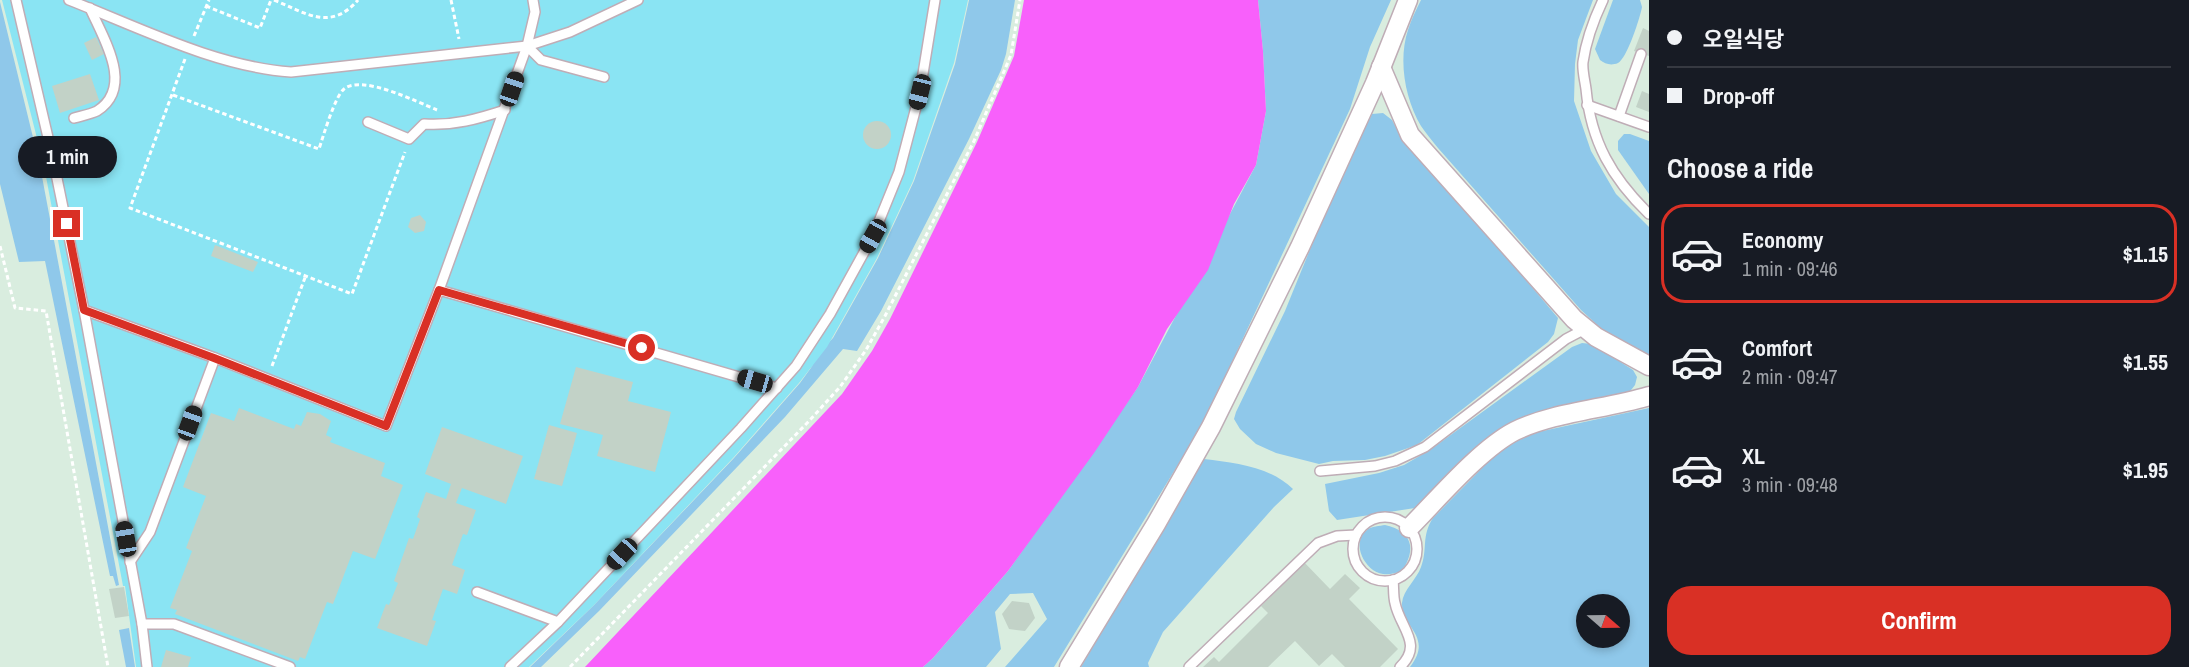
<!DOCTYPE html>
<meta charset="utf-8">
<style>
:root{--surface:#171b24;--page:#20242c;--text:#f1f3f6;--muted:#9ea1a6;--line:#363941;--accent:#d93025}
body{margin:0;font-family:"Archivo Narrow","Noto Sans KR",sans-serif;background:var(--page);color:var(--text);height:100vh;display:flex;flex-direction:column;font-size:22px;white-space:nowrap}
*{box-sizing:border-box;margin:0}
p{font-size:20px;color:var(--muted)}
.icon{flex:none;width:33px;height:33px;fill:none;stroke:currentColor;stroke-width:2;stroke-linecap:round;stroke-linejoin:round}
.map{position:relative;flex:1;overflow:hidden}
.drawer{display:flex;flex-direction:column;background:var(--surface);width:540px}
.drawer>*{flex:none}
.banner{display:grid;align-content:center;height:132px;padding:0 18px;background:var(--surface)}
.needle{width:39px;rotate:110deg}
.fabs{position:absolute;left:1576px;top:594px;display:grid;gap:12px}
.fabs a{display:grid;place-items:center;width:54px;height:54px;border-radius:50%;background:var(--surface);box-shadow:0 3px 9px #0003;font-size:30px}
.end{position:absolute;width:27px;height:27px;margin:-14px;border:8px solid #d93025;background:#fff;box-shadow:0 0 0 3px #fff}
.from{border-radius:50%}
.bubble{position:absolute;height:42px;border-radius:21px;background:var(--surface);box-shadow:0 3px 9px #0003;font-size:20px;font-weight:800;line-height:42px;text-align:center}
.car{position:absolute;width:18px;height:36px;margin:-18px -9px;border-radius:8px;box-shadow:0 0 4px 2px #0007;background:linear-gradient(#222 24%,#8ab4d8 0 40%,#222 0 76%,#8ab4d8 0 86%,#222 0)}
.banner b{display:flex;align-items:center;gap:21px;height:57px;font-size:22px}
.banner b+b{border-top:2px solid var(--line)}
.banner i{width:15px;height:15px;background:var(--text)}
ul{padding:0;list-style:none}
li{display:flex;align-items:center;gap:18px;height:99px;margin:0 12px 9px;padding:0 6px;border:3px solid transparent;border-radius:24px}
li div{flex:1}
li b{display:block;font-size:22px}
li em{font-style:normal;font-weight:800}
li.selected{border-color:var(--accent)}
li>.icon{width:54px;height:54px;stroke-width:1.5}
h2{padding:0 18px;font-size:27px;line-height:72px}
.action{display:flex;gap:12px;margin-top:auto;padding:12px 18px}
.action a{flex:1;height:69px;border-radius:24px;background:var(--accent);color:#fff;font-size:24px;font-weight:800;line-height:69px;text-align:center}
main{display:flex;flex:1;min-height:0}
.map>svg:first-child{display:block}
</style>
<main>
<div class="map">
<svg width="1649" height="667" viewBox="0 0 1649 667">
<rect width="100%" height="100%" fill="#d9eddf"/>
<!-- green -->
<g fill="#8fc8ea" fill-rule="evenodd">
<polygon points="969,0 1015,0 1006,54 1001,70 969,139 881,311 857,351 843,349 785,417 599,611 541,667 530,667 594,605 734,458 800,383 813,365 519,667 833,338 878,258 914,181 955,64"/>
<polygon points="1258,0 1391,0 1370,47 1350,109 1203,424 1054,667 1005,667 1047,619 1033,593 1010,594 995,612 1001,649 986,667 923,667 933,658 1008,571 1138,387 1256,165 1266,111 1263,51"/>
<path d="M1421,0H1593L1578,40L1575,64L1574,101L1591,151L1616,194L1649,227V355L1605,332L1581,310L1438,148C1432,141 1426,133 1421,126C1405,99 1398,60 1408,30C1411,20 1416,10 1421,0Z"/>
<path d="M1613,0H1640L1642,7C1640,18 1627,58 1618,63C1611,66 1605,64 1600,60L1595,49Z"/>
<polygon points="0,2 40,166 119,585 116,586 113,576 110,576 45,261 19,262 0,184"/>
<polygon points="1383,113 1392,120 1400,135 1444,183 1558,318 1554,334 1548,342 1417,445 1385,456 1365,460 1333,461 1319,464 1276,453 1256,444 1240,429 1234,419 1236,412 1285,311 1337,183 1372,114"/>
<polygon points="1624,134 1630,134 1649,141 1649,194 1618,150 1618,141"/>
<polygon points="1582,343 1592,344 1633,370 1637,377 1635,385 1628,394 1533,416 1415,508 1337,520 1329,511 1325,484 1379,473 1404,465 1430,450 1572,347"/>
<path d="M1649,408V667H1410C1434,636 1401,628 1402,603C1403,590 1417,579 1421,567C1428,549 1421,536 1433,518L1494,456L1517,441L1538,432ZM1620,604V638H1587V604Z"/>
<path d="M1204,459C1235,463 1269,466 1293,489L1274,507L1163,632L1148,663L1149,667H1081Z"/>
<path d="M1385,525C1412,531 1417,549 1402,571C1396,573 1389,575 1383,574C1365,572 1350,542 1367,530C1371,526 1380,526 1385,525Z"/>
<polygon points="129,628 135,667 126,667 119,630"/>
</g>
<!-- pitch -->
<polygon fill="#8ae4f3" points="2,0 968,0 954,63 913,181 877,258 827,347 799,383 734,457 594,605 529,667 136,667 125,586 123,586 44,166"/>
<!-- water -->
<polygon fill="#f860fb" points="1024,0 1258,0 1263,51 1266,111 1256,165 1234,204 1208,270 1167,329 1138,387 1094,453 1008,571 933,658 923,667 585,667 842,394 872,351 890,319 977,142 1014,56"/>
<!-- building -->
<g fill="#c2d2c7">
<polygon points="1643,28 1649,31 1649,56 1634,51"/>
<polygon points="96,37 104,54 92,60 84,43"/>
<polygon points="90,74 99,100 60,113 52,86"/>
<polygon points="1642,91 1649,94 1649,112 1636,107"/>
<circle cx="877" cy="135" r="14"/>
<polygon points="420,215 426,222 424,231 415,233 408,227 411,218"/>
<polygon points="215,245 258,262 253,272 211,256"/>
<polygon points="576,367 633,382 628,401 671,412 655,472 597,456 603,435 560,424"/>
<polygon points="239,408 294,429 296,424 301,426 307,412 320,414 331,421 326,435 332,438 330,442 385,463 381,476 403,485 375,559 353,551 333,604 327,602 305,659 300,657 298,661 175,614 177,610 170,608 192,551 186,548 206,496 183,487 211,413 234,421"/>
<polygon points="549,425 577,433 562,486 534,479"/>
<polygon points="442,427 523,456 506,504 462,488 456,503 476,510 467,535 463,534 452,565 465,570 457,594 443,589 432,620 436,621 427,646 377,628 386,604 389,605 398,583 394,581 409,538 413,539 420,519 417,517 426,492 446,499 451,484 425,474"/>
<polygon points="1301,559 1330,589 1345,574 1360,588 1349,599 1398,649 1380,667 1345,667 1332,654 1319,666 1295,641 1268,667 1203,667 1214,657 1219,662 1268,613 1261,606 1271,596 1267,592"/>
<polygon points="124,587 129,616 115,618 109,589"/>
<polygon points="1012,601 1029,603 1035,618 1025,631 1009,629 1002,614"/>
<polygon points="166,650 191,657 188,667 161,667"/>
</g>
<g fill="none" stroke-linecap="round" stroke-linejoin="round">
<defs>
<g id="service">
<polyline points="16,0 53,159 84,310 142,624 147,667"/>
<path d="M69,0C138,27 217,67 291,72L527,46L570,32L638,0"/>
<path d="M1603,0C1594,19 1586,41 1583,62C1582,70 1585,81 1586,89C1591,142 1612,178 1649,214"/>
<polyline points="527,46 541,60 604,77"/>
<polyline points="1587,105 1649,127"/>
<polyline points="1619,116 1641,54"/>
<path d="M74,118C81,116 91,114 97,111C135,87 103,38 90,8"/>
<path d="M368,122L409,139L424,124C453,126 478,119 505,110"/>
<polyline points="439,290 777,388"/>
<polyline points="84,310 215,358 386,426 439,290 527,46 535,12 533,0"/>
<polyline points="1320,471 1375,466 1395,461 1425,447 1566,339 1585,329"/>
<circle cx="1385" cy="549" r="32"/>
<polyline points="130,562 150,532 215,358"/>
<path d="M1393,580C1394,587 1393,596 1395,603C1400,628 1424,644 1400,667"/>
<polyline points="477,592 558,622"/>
<polyline points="142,624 174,624 290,667"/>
<polyline points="510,667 558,622 741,428 796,366 830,314 873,236 899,172 920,92 935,0"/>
<polyline points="1189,667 1318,543 1337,536 1356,535"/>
</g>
<g id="minor">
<polyline points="1381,67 1410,135 1574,319 1596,337 1649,366"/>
<path d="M1409,528C1437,500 1480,449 1515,431C1554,412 1606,409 1649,396"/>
<polyline points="1069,667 1156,524 1211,427 1300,247 1375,83 1408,0"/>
</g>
</defs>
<!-- service casing -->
<use href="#service" stroke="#bfadb6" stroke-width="12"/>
<!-- minor casing -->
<use href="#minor" stroke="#bfadb6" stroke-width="21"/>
<!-- path -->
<g stroke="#fff" stroke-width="3" stroke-dasharray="4.5 3" stroke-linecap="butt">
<path d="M274,0C306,13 330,32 358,0"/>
<polyline points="451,0 459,39"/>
<polyline points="206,6 260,28 271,0"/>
<polyline points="194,36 209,0"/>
<polyline points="185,59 130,208 352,294 405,152"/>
<path d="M173,95L319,149C323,137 335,96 344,89C362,74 417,102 437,110"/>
<polyline points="0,246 15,308 46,311 108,667"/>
<polyline points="272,366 306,275"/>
<polyline points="570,667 809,421 840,387 866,350 885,316 974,141 1011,55 1020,0"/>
</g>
<!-- service -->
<use href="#service" stroke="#fff" stroke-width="9"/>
<!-- minor -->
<use href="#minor" stroke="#fff" stroke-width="18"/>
</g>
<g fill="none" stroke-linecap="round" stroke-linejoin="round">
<!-- route -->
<polyline stroke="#d93025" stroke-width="8" points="67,224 84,310 214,358 386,426 439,290 642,348"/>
</g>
</svg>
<div class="fabs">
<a><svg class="needle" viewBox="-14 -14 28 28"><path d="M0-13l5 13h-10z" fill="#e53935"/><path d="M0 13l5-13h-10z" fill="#9ea1a6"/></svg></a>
</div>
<i class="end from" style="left:642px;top:348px"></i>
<i class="end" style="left:67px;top:224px"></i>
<div class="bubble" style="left:18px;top:136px;width:99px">1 min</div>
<i class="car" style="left:512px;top:89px;rotate:19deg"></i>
<i class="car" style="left:920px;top:92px;rotate:194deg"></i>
<i class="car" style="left:873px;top:236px;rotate:209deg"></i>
<i class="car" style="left:755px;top:381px;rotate:286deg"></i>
<i class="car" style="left:190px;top:423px;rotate:20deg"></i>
<i class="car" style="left:126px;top:539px;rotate:350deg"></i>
<i class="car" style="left:622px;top:554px;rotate:223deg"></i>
</div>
<section class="drawer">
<div class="banner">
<b><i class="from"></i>오일식당</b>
<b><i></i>Drop-off</b>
</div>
<h2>Choose a ride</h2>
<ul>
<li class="selected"><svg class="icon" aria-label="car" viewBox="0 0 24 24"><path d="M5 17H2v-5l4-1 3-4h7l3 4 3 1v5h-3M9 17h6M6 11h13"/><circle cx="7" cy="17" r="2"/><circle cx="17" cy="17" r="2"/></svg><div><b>Economy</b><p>1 min · 09:46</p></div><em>$1.15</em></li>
<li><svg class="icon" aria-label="car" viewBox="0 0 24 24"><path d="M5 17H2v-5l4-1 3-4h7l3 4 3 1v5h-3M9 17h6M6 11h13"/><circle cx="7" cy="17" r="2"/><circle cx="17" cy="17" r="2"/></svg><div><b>Comfort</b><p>2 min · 09:47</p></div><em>$1.55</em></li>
<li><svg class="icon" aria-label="car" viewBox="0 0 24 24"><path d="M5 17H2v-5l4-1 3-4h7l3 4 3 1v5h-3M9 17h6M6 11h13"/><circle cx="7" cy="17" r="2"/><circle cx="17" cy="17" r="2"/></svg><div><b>XL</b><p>3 min · 09:48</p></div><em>$1.95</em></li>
</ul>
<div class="action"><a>Confirm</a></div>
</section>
</main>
